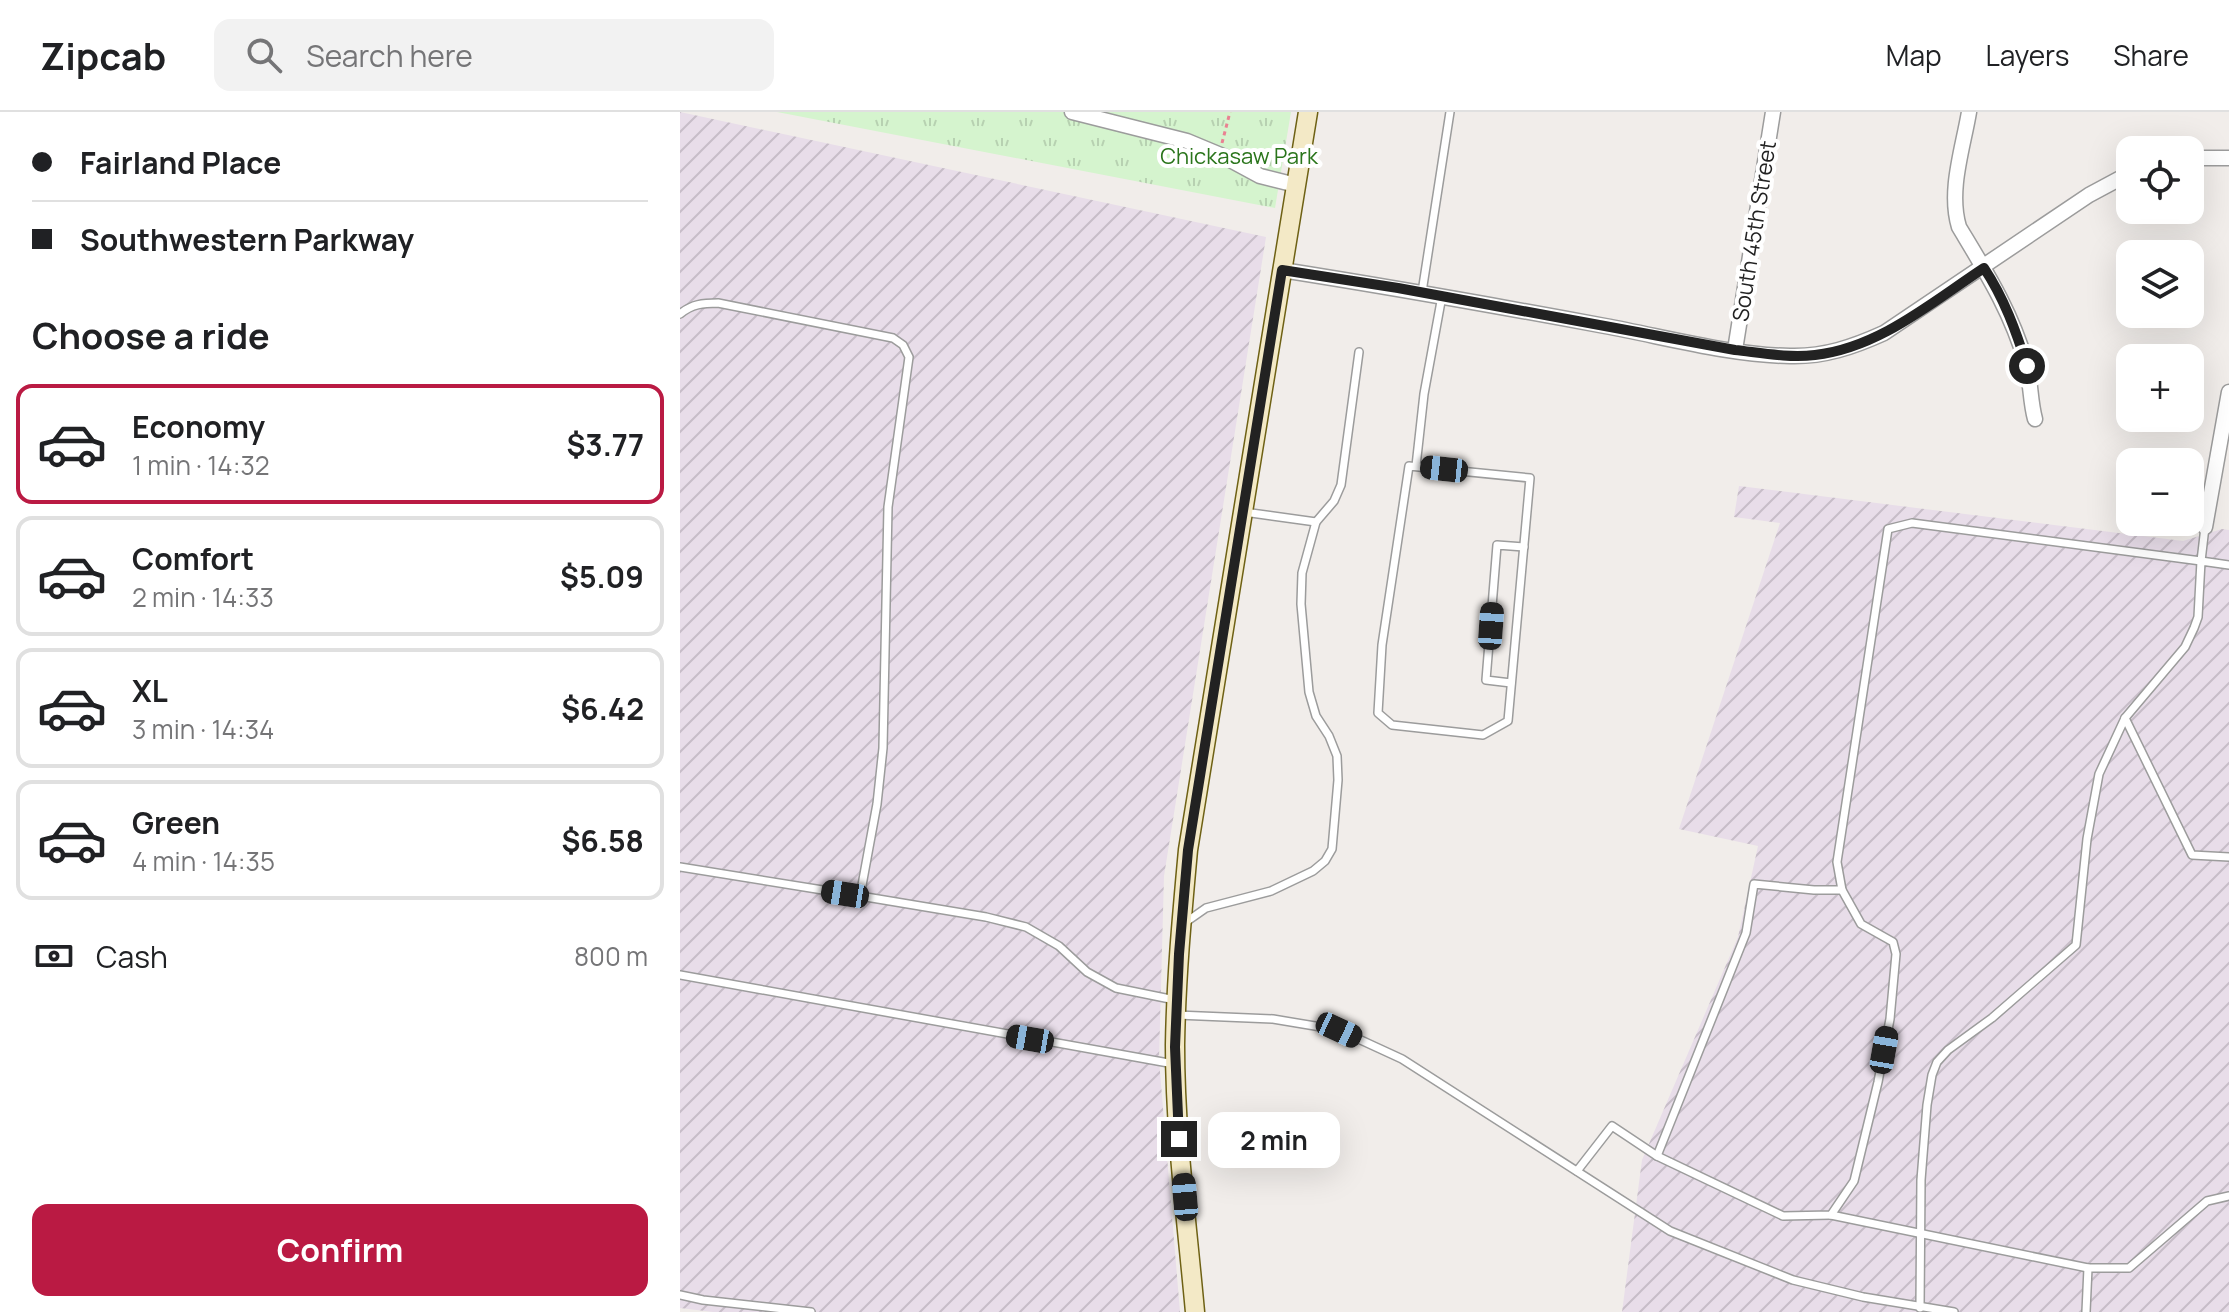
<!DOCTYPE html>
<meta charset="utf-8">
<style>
:root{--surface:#fff;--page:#f2f2f2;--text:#202124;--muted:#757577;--line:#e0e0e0;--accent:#ba1a43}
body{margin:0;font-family:Manrope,sans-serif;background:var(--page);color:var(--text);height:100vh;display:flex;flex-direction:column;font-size:30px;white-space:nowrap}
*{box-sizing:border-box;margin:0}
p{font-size:26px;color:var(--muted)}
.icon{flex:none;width:44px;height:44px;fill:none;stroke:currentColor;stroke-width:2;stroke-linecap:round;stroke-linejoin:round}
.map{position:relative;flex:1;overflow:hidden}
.details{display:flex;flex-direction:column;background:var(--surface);width:680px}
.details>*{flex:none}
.banner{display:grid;align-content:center;height:176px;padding:0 32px;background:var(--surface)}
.controls{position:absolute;left:1436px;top:24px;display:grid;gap:16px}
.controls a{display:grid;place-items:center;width:88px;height:88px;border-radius:16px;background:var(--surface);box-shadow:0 8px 32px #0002;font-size:40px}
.end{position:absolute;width:36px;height:36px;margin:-18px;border:10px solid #222;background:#fff;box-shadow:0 0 0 4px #fff}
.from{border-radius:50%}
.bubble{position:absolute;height:56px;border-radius:16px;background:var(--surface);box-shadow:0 8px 32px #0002;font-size:26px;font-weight:700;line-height:56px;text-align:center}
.car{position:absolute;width:24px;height:48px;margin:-24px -12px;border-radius:10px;box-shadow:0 0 6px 2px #0007;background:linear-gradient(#222 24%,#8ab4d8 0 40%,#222 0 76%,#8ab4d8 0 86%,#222 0)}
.banner b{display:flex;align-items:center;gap:28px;height:76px;font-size:30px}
.banner b+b{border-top:2px solid var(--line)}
.banner i{width:20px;height:20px;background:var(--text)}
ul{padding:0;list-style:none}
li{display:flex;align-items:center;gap:24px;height:120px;margin:0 16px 12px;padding:0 16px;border:4px solid var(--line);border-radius:16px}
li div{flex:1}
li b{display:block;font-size:30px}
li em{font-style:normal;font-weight:700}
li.current{border-color:var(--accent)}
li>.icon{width:72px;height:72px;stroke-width:1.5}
h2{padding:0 32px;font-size:36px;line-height:96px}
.pay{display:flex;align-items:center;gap:20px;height:88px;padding:0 32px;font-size:30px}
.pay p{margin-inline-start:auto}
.button{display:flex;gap:16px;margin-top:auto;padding:16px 32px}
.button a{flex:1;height:92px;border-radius:16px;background:var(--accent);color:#fff;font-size:32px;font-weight:700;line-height:92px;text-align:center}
header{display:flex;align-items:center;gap:48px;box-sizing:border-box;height:112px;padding:0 40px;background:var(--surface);border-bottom:2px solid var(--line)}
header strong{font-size:38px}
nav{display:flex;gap:44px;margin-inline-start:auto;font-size:28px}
.search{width:560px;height:72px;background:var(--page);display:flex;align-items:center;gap:20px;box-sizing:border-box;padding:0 28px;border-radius:16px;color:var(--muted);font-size:30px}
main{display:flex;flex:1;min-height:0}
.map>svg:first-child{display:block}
</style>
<header>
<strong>Zipcab</strong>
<div class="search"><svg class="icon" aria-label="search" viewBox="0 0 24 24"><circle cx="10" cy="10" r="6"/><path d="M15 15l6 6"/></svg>Search here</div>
<nav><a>Map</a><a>Layers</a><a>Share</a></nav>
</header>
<main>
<section class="details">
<div class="banner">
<b><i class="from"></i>Fairland Place</b>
<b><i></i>Southwestern Parkway</b>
</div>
<h2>Choose a ride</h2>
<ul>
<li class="current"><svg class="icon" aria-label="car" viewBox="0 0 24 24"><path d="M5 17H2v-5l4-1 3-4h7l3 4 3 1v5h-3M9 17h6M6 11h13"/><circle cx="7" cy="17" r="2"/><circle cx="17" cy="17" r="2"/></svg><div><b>Economy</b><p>1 min · 14:32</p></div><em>$3.77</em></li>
<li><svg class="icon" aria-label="car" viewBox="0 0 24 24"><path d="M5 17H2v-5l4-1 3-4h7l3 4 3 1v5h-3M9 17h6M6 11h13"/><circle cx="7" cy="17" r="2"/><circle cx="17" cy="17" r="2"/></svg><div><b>Comfort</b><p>2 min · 14:33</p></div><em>$5.09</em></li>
<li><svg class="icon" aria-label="car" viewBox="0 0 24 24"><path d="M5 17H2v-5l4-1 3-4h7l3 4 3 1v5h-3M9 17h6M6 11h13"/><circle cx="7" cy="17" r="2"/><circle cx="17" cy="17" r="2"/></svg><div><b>XL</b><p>3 min · 14:34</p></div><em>$6.42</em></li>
<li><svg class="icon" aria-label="car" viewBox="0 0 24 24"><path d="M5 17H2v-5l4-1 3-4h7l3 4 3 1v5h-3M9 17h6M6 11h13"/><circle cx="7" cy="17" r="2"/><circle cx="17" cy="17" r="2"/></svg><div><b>Green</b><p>4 min · 14:35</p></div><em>$6.58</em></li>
</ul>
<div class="pay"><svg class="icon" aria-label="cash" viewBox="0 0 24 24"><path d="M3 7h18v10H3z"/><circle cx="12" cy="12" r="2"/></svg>Cash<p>800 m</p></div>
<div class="button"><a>Confirm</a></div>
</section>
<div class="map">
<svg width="1549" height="1200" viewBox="0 0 1549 1200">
<defs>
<pattern id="industrial-furrows" width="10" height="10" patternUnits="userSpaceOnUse" patternTransform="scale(2)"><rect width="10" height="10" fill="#e8dde9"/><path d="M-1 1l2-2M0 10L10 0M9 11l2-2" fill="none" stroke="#c7bdc8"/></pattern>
<pattern id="park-tufts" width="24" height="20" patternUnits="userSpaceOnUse" patternTransform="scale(2)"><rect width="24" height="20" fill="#d5f4ce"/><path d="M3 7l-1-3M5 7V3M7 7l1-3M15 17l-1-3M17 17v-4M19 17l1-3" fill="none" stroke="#b7d1b1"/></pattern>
</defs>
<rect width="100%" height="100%" fill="#f1edea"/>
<!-- industrial -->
<g fill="url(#industrial-furrows)">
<polygon points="0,0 586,125 484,764 479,948 500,1200 33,1200 0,1196"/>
<polygon points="1059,374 1503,429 1542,417 1549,418 1549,1200 942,1200 962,1048 1058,825 1078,734 999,717 1100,411 1054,405"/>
</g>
<!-- park -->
<polygon fill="url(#park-tufts)" points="97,0 611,0 595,96"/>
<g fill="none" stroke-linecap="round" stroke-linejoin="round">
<defs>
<g id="lane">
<polyline points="742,180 770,0"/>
<path d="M0,202C12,192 23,191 38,191L213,226L223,233L229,245L208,395L203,636L197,692L180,784L0,755"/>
<polygon points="729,354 850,366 828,609 803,623 712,613 698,601 702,533"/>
<polyline points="736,354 744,282 762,184"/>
<polyline points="564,400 636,410"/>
<polyline points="831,571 806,568 817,433 844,435"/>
<polyline points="1445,606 1512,743 1549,745"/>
<polyline points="180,784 306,805 346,815 379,834 407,860 436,876 495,888"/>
<polyline points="506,810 526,796 591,779 633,759 645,749 652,737 658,668 657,644 649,624 636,604 629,580 621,492 622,461 636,410 654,389 661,373 679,240"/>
<polyline points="0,863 494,952"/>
<polyline points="497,903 593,907 659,918 722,947 990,1119 1113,1168 1183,1185 1274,1200"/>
<polyline points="977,1044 1103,1104 1151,1103 1174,1069 1198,970 1210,907 1216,842 1213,830 1181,812 1162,778 1157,750 1208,417 1232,411 1521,449 1525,415"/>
<polyline points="897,1059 932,1014 977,1044 1066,821 1074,772 1134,778 1162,778"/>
<polyline points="1151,1103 1408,1156 1449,1156 1527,1089 1549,1084"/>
<polyline points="0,1183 23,1188 131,1200"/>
<polyline points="1240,1196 1241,1068 1247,993 1252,963 1257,950 1268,938 1312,906 1396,833 1407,727 1419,662 1445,606 1505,535 1514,516 1518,505 1521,449 1549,453"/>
<polyline points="1406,1200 1408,1156"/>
</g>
<g id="street">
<polyline points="392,0 507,29 543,44 580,64 616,73"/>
<path d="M1289,0C1283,36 1268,79 1279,115C1306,160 1331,199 1346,251C1351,270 1350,289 1355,307"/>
<polyline points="1510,46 1549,46"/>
<path d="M602,158C710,175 817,194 925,214C985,225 1049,243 1110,244C1144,245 1173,235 1204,221L1409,83L1450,61"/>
<polyline points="1055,238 1093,0"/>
<polyline points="1525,415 1549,280"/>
</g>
<path id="secondary" d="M515,1200C507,1111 495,1022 495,933C496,868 502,803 508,738L628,0"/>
</defs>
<!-- lane casing -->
<use href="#lane" stroke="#9c9c9c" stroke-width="10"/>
<!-- street casing -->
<use href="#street" stroke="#9c9c9c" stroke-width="17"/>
<!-- secondary casing -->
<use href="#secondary" stroke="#6e6114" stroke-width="21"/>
<!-- path -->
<polyline stroke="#e98292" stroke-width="3" stroke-dasharray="4 4" stroke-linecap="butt" points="542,31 550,0"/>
<!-- lane -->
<use href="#lane" stroke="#fff" stroke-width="7"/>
<!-- street -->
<use href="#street" stroke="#fff" stroke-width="14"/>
<!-- secondary -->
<use href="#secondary" stroke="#f3e9c6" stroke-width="18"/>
</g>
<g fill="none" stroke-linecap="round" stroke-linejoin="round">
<!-- route -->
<path stroke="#222" stroke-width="10" d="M499,1027L495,935L499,842L508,738L602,158L718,176L1055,238C1082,241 1108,246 1135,243C1199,236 1252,190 1304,156C1324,186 1336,219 1347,254"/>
</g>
<g text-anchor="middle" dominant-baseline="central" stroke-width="8" stroke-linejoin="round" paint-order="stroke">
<!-- park labels -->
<g font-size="22" fill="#2a751b" stroke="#fff">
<text x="559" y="44">Chickasaw Park</text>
</g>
<!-- street labels -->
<g font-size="22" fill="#222" stroke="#fff">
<text transform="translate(1074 119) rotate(-81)">South 45th Street</text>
</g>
</g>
</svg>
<div class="controls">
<a><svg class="icon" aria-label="locate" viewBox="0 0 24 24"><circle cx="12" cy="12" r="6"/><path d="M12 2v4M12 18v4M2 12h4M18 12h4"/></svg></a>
<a><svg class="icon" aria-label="layers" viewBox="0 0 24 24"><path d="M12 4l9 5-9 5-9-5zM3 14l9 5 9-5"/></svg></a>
<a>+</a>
<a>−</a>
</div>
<i class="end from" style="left:1347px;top:254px"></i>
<i class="end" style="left:499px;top:1027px"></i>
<div class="bubble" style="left:528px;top:1000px;width:132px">2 min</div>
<i class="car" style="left:764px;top:357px;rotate:276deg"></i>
<i class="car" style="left:811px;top:514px;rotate:4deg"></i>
<i class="car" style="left:165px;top:782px;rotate:279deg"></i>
<i class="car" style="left:659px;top:918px;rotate:115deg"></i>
<i class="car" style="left:350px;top:927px;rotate:280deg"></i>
<i class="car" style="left:1204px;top:938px;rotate:10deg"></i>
<i class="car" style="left:505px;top:1085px;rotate:355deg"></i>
</div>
</main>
